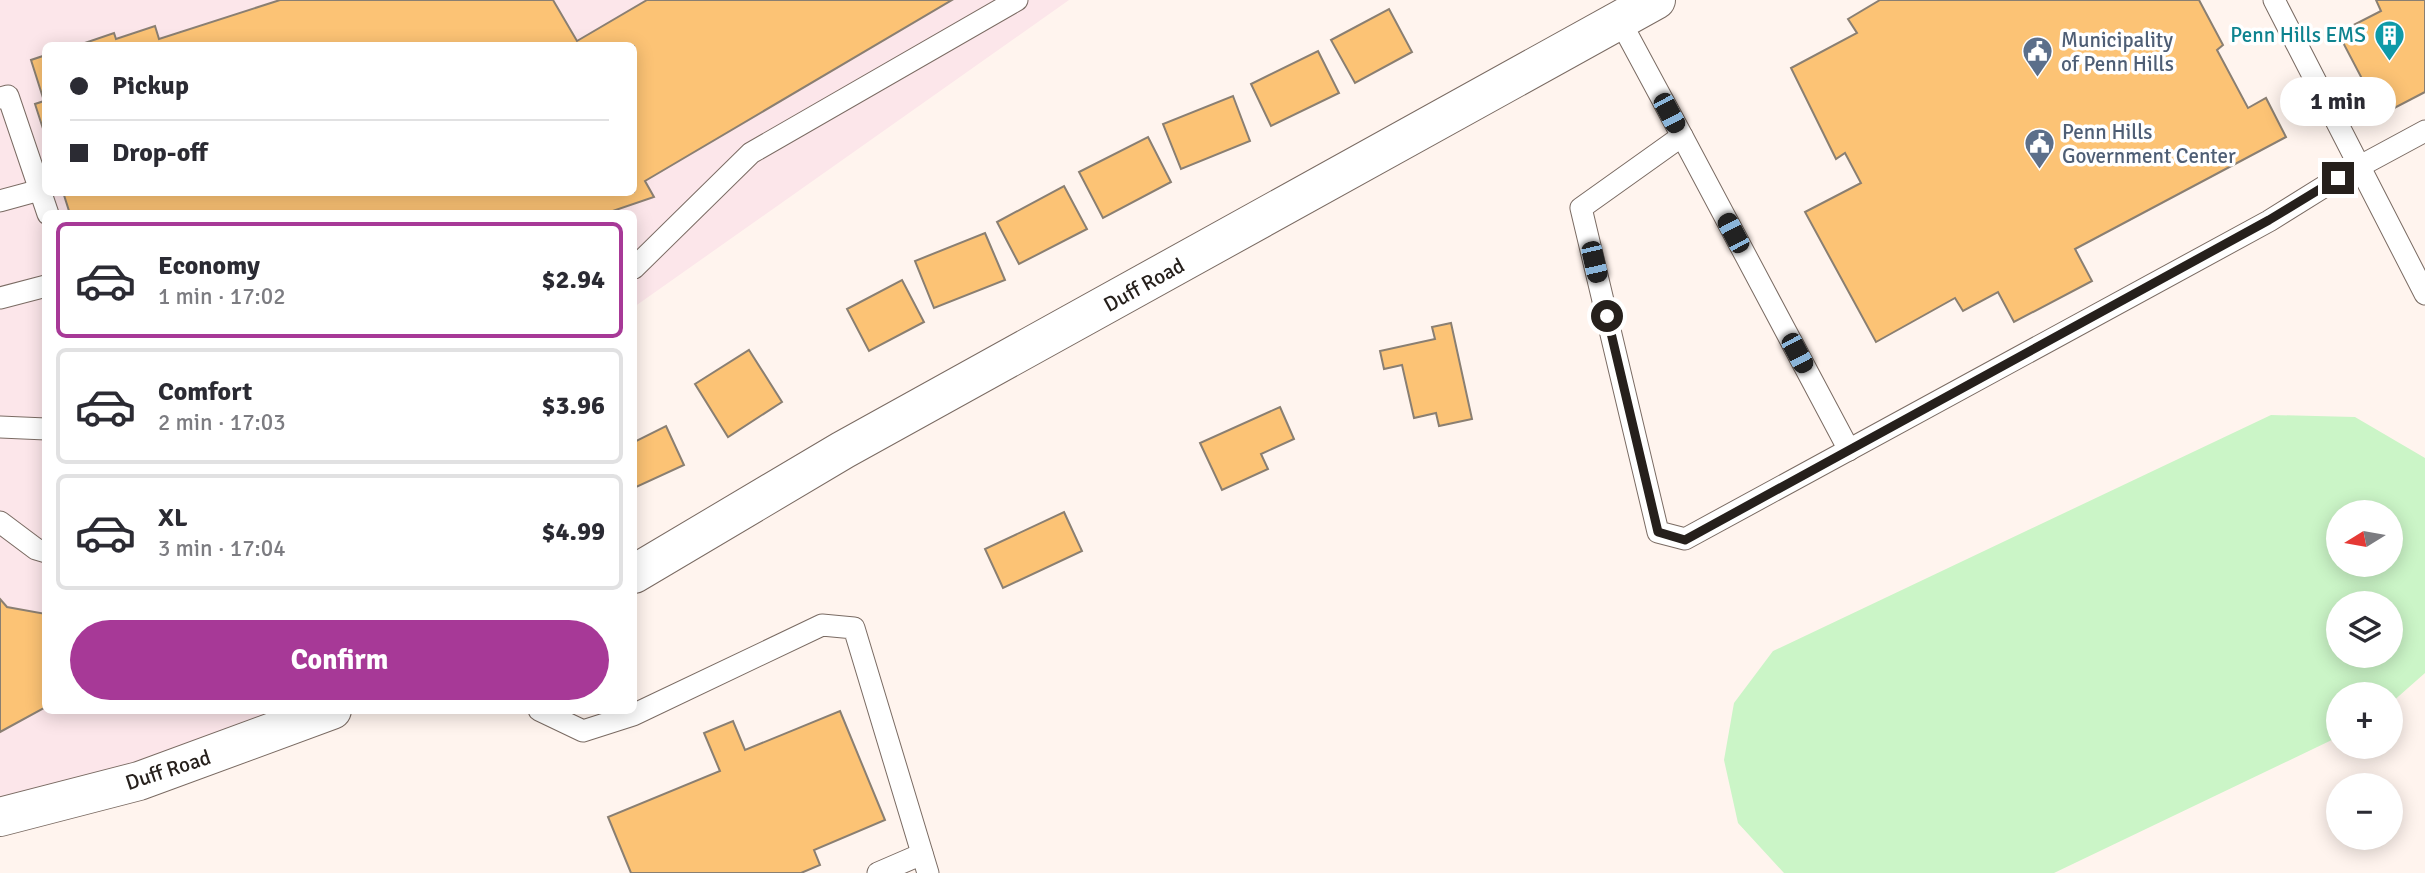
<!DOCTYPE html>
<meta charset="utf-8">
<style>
:root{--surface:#fff;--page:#f2f2f3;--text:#2b2b33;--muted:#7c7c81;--line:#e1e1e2;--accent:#a73997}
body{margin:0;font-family:Signika,sans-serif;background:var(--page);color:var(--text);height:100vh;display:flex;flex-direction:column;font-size:26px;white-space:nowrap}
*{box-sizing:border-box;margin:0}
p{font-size:23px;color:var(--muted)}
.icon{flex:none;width:38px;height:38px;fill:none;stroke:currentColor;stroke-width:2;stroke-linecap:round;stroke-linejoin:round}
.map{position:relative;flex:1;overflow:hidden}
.panel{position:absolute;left:42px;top:210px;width:595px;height:504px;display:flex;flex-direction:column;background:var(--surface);border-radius:10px;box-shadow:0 4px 18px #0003}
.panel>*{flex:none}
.top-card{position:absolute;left:42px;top:42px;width:595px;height:154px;border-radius:10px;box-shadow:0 4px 18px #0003;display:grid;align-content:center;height:154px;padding:0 28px;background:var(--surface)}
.needle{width:46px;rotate:259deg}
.controls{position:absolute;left:2326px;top:500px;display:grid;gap:14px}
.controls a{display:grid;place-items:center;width:77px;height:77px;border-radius:50%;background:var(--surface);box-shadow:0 4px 18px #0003;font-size:35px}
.end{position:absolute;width:32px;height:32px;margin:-16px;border:9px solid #26201c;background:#fff;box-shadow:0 0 0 4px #fff}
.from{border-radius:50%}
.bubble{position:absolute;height:49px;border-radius:24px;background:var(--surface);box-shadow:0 4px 18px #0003;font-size:23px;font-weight:700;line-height:49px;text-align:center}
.car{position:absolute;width:21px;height:42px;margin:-21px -10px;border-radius:9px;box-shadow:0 0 5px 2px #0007;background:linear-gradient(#222 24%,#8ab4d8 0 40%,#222 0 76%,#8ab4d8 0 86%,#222 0)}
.top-card b{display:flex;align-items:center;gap:24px;height:66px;font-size:26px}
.top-card b+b{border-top:2px solid var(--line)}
.top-card i{width:18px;height:18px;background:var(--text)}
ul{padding:12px 0 0;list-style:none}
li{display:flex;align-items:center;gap:21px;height:116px;margin:0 14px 10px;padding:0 14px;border:4px solid var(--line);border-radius:10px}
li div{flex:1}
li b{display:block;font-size:26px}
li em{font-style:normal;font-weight:700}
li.on{border-color:var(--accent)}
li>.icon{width:63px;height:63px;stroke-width:1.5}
.cta{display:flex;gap:14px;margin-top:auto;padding:14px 28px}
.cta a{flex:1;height:80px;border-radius:42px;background:var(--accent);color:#fff;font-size:28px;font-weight:700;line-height:80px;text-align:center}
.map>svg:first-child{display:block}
</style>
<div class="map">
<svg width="2425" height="873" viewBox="0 0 2425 873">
<rect width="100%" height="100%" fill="#fff4ee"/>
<!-- commercial -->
<path fill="#fce6ea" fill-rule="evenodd" d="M0,0H1069L634,307V214H46V710L278,711L0,817ZM46,46H634V192H46Z"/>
<!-- green -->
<path fill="#cbf5c7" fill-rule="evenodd" d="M2271,415L2355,417L2425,458V673L2391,703L2390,695H2338V737L2054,873H1784L1738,823L1724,760L1734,703L1773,651ZM2338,513H2390V565H2338ZM2338,604H2390V656H2338Z"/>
<!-- building -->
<g fill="#fcc375" stroke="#8a7f72" stroke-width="2">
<polygon points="280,0 553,0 577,41 647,0 952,0 645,181 654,197 604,214 70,214 63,192 634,192 634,46 76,46 114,33 116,39 155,26 159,39"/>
<polygon points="1880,0 2199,0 2223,45 2217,50 2248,108 2266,98 2286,137 2075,249 2092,281 2014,322 1998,292 1963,311 1955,298 1876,342 1805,212 1861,183 1845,153 1836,159 1791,68 1857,33 1848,19"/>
<polygon points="2376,0 2425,0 2425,92 2381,115 2338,33 2381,11"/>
<polygon points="1389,9 1412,52 1355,83 1331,40"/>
<polygon points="1318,51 1339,93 1271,126 1251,84"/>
<polygon points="46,55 46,138 35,104 44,101 31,60"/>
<polygon points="1233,96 1250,141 1181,169 1163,124"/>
<polygon points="1148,137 1171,182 1103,218 1079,172"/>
<polygon points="1064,186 1087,229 1019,264 997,222"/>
<polygon points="985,233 1005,280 934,308 915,261"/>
<polygon points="902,280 924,322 869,351 847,309"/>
<polygon points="1451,323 1472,419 1439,426 1436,413 1414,418 1402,365 1384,369 1380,351 1435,339 1432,327"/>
<polygon points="749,350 782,402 728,437 695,384"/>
<polygon points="1280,407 1294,439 1261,454 1268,469 1222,490 1200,443"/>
<polygon points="666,426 684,465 634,488 634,442"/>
<polygon points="1064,512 1082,551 1003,588 985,549"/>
<polygon points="0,599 7,607 46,614 46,707 0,732"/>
<polygon points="840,711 885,820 814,850 820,865 801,873 631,873 608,817 720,771 704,733 733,721 745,750"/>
</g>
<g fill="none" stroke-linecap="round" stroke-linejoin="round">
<defs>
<g id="service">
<polyline points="2274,0 2425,294"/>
<polyline points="1619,19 1682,136 1581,208 1658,532 1685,539 2269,221 2338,178 2425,131"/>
<polyline points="0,98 8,96 48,214"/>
<polyline points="1682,136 1849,450"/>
<polyline points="0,201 40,190"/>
<polyline points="634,268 751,153 1017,0"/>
<polyline points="0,298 46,286"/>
<polyline points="0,427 46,429"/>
<polyline points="0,522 36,549 46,552"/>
<polyline points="539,710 583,731 633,715 822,625 854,628 928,873"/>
<polyline points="878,873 922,854"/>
</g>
<g id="tertiary">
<polyline points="634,574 843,450 1656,0"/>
<polyline points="0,817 139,781 332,710"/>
</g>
</defs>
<!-- service casing -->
<use href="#service" stroke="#7a6b63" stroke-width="23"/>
<!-- tertiary casing -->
<use href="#tertiary" stroke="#7a6b63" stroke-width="40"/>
<!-- service -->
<use href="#service" stroke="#fff" stroke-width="21"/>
<!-- tertiary -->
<use href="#tertiary" stroke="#fff" stroke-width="38"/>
</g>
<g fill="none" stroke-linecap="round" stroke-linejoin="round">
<!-- route -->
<polyline stroke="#26201c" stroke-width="9" points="1607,316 1658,532 1685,540 2269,220 2338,178"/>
</g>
<!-- icons -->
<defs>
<symbol id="building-pin" viewBox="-11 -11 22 30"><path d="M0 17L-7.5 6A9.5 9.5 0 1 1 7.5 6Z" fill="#0f9aa8" stroke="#fff"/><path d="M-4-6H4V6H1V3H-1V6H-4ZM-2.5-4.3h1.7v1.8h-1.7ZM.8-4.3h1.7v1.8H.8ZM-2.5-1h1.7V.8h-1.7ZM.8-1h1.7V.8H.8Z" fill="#fff"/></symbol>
<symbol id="civic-pin" viewBox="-11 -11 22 30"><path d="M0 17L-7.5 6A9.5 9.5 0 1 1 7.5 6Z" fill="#5c6f8a" stroke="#fff"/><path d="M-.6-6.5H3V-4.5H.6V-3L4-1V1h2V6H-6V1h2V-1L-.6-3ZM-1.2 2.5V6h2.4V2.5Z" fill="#fff"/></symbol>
</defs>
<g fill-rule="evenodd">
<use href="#building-pin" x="2372" y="18" width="35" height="47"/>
<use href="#civic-pin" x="2020" y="34" width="35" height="47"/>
<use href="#civic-pin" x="2022" y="126" width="35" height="47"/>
</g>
<g text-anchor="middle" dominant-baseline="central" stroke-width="7" stroke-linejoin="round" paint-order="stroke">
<!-- culture labels -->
<g font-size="21" fill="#0d838f" stroke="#fff" text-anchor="end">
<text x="2366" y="35">Penn Hills EMS</text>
</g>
<!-- service labels -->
<g font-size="21" fill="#4e5e75" stroke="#fff" text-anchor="start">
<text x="2061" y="40">Municipality<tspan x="2061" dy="24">of Penn Hills</tspan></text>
<text x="2062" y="132">Penn Hills<tspan x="2062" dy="24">Government Center</tspan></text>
</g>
<!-- street labels -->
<g font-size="21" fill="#26201c" stroke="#fff">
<text transform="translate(1144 285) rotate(-29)">Duff Road</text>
<text transform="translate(168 770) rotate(-18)">Duff Road</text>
</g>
</g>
</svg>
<div class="controls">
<a><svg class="needle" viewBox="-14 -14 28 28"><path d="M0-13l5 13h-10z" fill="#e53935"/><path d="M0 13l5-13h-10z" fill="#7c7c81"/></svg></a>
<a><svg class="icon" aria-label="layers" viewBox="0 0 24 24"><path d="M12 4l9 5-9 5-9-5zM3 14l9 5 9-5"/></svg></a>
<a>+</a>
<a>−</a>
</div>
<i class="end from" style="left:1607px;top:316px"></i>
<i class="end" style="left:2338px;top:178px"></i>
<div class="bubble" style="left:2280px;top:77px;width:116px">1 min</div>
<i class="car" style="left:1669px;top:113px;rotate:152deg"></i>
<i class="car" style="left:1733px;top:233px;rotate:332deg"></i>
<i class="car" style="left:1594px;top:262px;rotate:167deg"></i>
<i class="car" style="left:1797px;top:353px;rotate:152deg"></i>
<div class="top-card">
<b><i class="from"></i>Pickup</b>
<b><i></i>Drop-off</b>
</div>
<section class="panel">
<ul>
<li class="on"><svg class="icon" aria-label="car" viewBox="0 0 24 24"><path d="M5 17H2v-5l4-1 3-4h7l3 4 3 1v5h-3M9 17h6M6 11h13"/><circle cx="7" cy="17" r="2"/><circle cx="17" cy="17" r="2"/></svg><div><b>Economy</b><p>1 min · 17:02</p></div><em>$2.94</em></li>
<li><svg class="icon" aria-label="car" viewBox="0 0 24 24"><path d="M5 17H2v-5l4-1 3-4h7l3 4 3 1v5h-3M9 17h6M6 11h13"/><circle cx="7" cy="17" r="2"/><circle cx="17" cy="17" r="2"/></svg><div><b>Comfort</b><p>2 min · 17:03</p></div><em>$3.96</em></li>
<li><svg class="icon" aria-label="car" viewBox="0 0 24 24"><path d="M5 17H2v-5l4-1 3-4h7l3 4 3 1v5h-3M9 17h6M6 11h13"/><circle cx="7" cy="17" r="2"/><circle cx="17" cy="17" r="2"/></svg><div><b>XL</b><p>3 min · 17:04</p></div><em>$4.99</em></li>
</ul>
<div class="cta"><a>Confirm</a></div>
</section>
</div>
